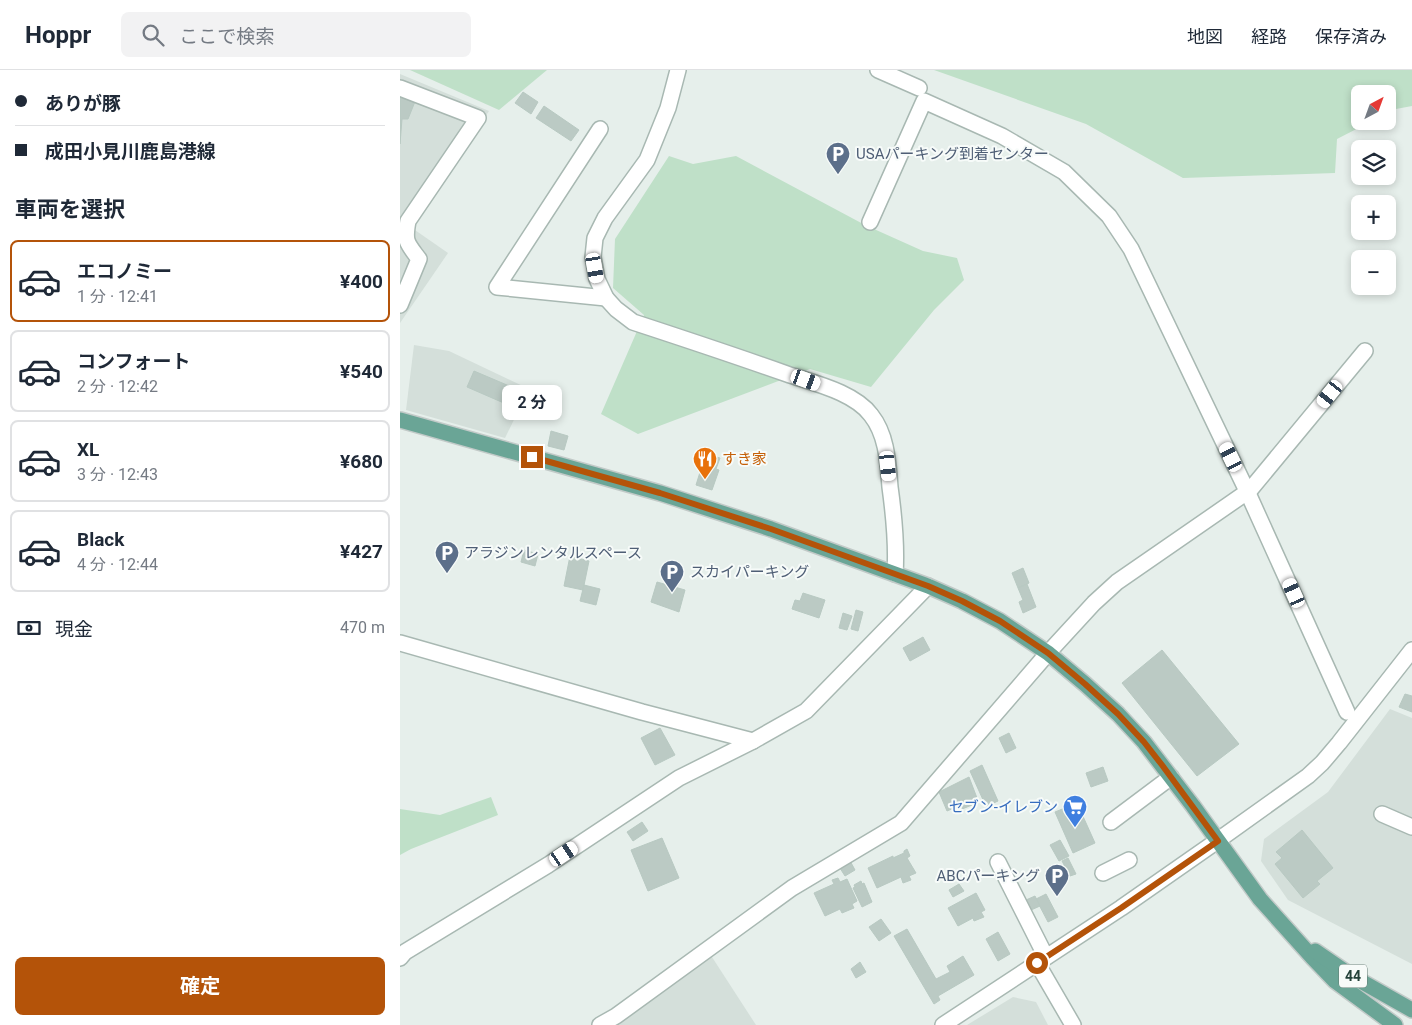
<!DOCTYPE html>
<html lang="ja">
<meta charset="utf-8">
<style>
:root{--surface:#fff;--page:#f2f2f3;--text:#1f2937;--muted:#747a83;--line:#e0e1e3;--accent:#b45309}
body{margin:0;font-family:Roboto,"Noto Sans JP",sans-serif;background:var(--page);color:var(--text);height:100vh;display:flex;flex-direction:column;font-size:19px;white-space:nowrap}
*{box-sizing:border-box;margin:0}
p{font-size:16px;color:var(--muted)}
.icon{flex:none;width:28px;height:28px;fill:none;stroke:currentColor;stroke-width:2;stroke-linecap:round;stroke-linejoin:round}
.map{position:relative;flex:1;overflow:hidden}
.panel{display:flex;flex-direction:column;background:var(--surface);width:400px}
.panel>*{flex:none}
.hud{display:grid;align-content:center;height:110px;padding:0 15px;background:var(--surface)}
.needle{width:32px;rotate:41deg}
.tools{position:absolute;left:951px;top:15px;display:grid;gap:10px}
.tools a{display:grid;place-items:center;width:45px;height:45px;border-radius:8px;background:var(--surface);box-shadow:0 2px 8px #0003;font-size:25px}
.end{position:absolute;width:22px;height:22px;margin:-11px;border:6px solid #b45309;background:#fff;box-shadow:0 0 0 2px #fff}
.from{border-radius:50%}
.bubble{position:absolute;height:35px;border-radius:8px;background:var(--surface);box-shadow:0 2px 8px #0003;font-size:16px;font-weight:700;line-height:35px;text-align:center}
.car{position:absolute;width:15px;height:30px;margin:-15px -8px;border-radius:6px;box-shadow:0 0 4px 1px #0007;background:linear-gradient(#fff 24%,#345 0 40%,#fff 0 76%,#345 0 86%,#fff 0)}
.hud b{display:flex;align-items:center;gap:18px;height:48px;font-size:19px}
.hud b+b{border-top:1px solid var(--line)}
.hud i{width:12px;height:12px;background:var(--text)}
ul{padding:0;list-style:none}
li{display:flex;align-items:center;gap:15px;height:82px;margin:0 10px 8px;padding:0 5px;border:2px solid var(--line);border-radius:8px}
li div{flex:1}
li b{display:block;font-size:19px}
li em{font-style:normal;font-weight:700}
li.current{border-color:var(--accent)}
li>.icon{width:45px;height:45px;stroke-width:1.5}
h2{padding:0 15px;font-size:22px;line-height:60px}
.pay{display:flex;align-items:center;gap:12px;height:55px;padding:0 15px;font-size:19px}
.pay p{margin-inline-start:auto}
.cta{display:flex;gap:10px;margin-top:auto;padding:10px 15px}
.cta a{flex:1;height:58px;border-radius:8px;background:var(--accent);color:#fff;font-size:20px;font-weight:700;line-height:58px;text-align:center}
header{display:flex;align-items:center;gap:30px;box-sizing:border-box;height:70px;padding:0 25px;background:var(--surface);border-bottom:1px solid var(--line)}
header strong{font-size:24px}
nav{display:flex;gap:28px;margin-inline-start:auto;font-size:18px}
.search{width:350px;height:45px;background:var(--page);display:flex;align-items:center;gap:12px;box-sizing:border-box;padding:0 18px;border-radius:8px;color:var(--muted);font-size:19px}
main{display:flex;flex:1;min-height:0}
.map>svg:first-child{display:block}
</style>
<header>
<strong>Hoppr</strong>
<div class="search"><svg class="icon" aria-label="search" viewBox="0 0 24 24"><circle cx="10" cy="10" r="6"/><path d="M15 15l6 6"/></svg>ここで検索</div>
<nav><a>地図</a><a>経路</a><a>保存済み</a></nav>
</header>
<main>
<section class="panel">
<div class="hud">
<b><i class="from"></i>ありが豚</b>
<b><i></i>成田小見川鹿島港線</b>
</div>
<h2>車両を選択</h2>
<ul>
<li class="current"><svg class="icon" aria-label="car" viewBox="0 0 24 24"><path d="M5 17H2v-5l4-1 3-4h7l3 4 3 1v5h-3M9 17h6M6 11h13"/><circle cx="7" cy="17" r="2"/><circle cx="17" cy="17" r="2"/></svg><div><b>エコノミー</b><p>1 分 · 12:41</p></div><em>¥400</em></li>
<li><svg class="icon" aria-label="car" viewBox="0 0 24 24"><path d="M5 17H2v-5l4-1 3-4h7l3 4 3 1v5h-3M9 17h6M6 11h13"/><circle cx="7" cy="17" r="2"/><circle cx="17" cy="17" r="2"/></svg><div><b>コンフォート</b><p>2 分 · 12:42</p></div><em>¥540</em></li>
<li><svg class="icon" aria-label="car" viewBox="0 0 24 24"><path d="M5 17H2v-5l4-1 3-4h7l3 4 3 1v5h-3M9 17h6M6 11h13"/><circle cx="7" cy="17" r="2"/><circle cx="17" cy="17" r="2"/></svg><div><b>XL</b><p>3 分 · 12:43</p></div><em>¥680</em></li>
<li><svg class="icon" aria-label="car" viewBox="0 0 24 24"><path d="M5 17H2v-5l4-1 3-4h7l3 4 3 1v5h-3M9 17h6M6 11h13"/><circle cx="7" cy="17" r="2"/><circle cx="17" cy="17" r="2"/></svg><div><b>Black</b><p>4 分 · 12:44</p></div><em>¥427</em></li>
</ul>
<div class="pay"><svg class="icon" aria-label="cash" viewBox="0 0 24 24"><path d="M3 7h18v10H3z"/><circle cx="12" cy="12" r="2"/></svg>現金<p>470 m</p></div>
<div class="cta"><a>確定</a></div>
</section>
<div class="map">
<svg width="1012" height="955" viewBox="0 0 1012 955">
<rect width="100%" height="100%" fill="#e6efeb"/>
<!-- built -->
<g fill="#d4dfda">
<polygon points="0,4 89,41 12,158 48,183 0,253"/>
<polygon points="14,275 49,281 129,319 105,368 6,340"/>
<polygon points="990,639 1012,648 1012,894 888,830 861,791 864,769 928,722"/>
<polygon points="310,884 356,955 209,955"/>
<polygon points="613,927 636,932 648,955 567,955"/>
</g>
<!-- green -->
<g fill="#bfe0c8">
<polygon points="10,0 147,0 99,40"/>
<polygon points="534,0 1012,0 1012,36 996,39 988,43 988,24 960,24 960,51 972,51 937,69 935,103 783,108 686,54"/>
<polygon points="269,86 293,94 336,86 465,155 523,181 557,188 564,210 534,240 471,317 410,299 238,364 201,344 244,245 213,218 215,169"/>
<polygon points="91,727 98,745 11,779 0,785 0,739 40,745"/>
</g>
<!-- building -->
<g fill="#bbcac4" stroke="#b8c9c2">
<polygon points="123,22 138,32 131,44 115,33"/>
<polygon points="0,24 16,29 8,49 2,49 0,74"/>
<polygon points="144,36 179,60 171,71 136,48"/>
<polygon points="74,301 121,321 113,337 67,317"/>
<polygon points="151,361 168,366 164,380 148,376"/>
<polygon points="304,383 320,388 316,399 319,400 312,420 296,415 301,399 299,398"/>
<polygon points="124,480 138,484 135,496 121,492"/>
<polygon points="170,486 189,491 183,520 164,516"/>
<polygon points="623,498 629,513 618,518 612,503"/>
<polygon points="257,512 285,520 279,542 251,532"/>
<polygon points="627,514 636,537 623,543 619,532 623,530 618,518"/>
<polygon points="184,515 200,519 196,535 180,531"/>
<polygon points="403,523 425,530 419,548 392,539 395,530 400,531"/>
<polygon points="456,540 463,542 458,561 451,559"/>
<polygon points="443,543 452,546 447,560 439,558"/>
<polygon points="523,567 530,580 510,591 503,578"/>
<polygon points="762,580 839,674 797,706 722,613"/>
<polygon points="1005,624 1012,626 1012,642 999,637"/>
<polygon points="260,658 275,685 255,695 241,668"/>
<polygon points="609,663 616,678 606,683 599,668"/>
<polygon points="582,695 598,731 585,737 583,732 584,732 570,701"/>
<polygon points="703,697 708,711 691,717 686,703"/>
<polygon points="569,707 577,728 570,731 572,735 562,739 561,735 547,741 539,722"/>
<polygon points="677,733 695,773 673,783 655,742"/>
<polygon points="242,752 248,761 233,771 227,762"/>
<polygon points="902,760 933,798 917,811 920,814 903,828 875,794 882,788 876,782"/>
<polygon points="262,768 279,808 248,821 231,780"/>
<polygon points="660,770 669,786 659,791 650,775"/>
<polygon points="507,779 510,786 507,788 516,803 509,806 511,810 503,813 501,807 477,818 468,798 493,786 493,788 504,783 504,781"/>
<polygon points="668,788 676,804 670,806 662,791"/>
<polygon points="449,789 455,800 445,806 438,795"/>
<polygon points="438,808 440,812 447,809 457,831 452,834 454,838 442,843 440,839 425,846 414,823 434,814 432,810"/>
<polygon points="461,811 462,814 464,813 472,832 462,837 453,818 455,817 454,815"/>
<polygon points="559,814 564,821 553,827 549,820"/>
<polygon points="576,823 585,840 581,842 584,847 574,851 573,848 558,856 548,838"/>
<polygon points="646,824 658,847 648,852 636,829"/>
<polygon points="635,826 640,836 631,840 626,830"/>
<polygon points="481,849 491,863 479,871 469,857"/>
<polygon points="507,859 536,909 550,902 547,896 563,886 574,905 538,926 540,930 534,934 494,866"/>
<polygon points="598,862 610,884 598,891 586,869"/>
<polygon points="460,892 466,902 456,908 451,899"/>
</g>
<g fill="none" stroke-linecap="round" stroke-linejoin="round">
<defs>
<g id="minor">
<path d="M278,0L268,38L247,90L205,148L195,168L193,187L197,209L206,228L216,239L233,252C285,269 336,286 387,304C413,313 454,322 471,345C487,365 488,393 490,417C494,446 497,474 495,504"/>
<polyline points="478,0 519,18"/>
<path d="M0,18L78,48L8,151C4,172 7,173 19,189L0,235"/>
<polyline points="200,59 97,217 206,228"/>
<polyline points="470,152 524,31 602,66 664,102 709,146 731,179 847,421 947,642"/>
<polyline points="0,573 242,642 353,671"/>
<polyline points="982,744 1012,757"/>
<polyline points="711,752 771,707"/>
<polyline points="598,792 646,887"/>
<polyline points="703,803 729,790"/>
<polyline points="0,888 5,882 148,795 279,708 353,671 406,641 528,516"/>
<polyline points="637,893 673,955"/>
<polyline points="200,955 216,946 392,818 501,753 648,583 694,533 717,512 850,420 965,281"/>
<polyline points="543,955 721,838 817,771 908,706 922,693 939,673 1012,580"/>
</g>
<g id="major">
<polyline points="0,350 260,423 371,459 528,516 562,531 600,551 648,583 685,614 718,644 744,672 793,736 860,829 912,887 935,911 995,955"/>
<polyline points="915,881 950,905 1012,940"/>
</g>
</defs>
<!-- minor casing -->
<use href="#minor" stroke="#a8b8b2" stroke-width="18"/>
<!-- major casing -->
<use href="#major" stroke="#c2cac8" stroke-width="18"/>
<!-- minor -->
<use href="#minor" stroke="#fff" stroke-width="15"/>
<!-- major -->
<use href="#major" stroke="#6aa596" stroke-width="15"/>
</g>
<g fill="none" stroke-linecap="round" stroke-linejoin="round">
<!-- route -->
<polyline stroke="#b45309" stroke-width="6" points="132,387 260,423 371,459 528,516 562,531 600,551 648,583 685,614 718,644 744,672 762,695 818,771 721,838 637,893"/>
</g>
<!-- icons -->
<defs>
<symbol id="parking-pin" viewBox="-11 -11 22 30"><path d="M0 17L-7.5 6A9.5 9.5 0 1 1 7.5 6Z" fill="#5c6f8a" stroke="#f7fbf9"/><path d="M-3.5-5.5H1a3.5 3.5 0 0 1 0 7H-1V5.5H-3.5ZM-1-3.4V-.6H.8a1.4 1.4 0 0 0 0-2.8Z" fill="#fff"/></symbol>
<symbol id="restaurant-pin" viewBox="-11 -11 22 30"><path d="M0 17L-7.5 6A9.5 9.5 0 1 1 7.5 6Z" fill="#e8710a" stroke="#f7fbf9"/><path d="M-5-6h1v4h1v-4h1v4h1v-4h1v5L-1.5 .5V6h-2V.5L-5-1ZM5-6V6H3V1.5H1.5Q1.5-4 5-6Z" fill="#fff"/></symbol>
<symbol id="supermarket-pin" viewBox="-11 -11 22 30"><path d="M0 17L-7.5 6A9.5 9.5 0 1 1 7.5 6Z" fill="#3f7fe0" stroke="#f7fbf9"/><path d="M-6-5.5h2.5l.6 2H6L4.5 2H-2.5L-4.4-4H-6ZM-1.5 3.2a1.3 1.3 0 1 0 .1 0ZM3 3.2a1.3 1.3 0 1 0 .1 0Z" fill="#fff"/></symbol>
</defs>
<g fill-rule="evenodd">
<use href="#parking-pin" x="424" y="70" width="28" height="38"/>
<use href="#restaurant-pin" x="291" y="375" width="28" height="38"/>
<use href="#parking-pin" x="33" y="469" width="28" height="38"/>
<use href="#parking-pin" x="258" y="488" width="28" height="38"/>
<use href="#supermarket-pin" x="661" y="723" width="28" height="38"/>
<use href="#parking-pin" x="643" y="792" width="28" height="38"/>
</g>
<g text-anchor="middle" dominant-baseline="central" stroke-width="4" stroke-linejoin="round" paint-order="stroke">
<!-- shield labels -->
<rect fill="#f7fbf9" stroke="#637a73" stroke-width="1" x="939" y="894.5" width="28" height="23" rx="4"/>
<g font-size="14" font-weight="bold" fill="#24423a">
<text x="953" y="906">44</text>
</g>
<!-- service labels -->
<g font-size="15" fill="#4e5e75" stroke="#f7fbf9" text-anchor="start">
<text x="456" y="84">USAパーキング到着センター</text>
<text x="64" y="483">アラジンレンタルスペース</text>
<text x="290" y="502">スカイパーキング</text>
<text x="640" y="806" text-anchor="end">ABCパーキング</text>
</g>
<!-- food labels -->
<g font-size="15" fill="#c56008" stroke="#f7fbf9" text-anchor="start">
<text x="322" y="389">すき家</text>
</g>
<!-- shop labels -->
<g font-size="15" fill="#366cbe" stroke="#f7fbf9" text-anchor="end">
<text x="658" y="737">セブン-イレブン</text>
</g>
</g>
</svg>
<div class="tools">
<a><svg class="needle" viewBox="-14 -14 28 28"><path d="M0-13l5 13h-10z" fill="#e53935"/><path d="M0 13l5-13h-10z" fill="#747a83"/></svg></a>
<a><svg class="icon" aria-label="layers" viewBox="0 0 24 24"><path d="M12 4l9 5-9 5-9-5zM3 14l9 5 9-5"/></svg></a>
<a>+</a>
<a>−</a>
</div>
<i class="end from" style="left:637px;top:893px"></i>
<i class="end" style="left:132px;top:387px"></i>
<div class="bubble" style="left:102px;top:315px;width:60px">2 分</div>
<i class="car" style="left:195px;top:198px;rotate:170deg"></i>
<i class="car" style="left:406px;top:310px;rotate:110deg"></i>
<i class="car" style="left:930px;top:324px;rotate:219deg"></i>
<i class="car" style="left:831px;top:387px;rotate:334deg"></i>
<i class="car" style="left:488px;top:396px;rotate:174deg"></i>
<i class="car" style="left:894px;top:523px;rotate:336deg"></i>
<i class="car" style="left:164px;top:784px;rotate:56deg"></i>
</div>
</main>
